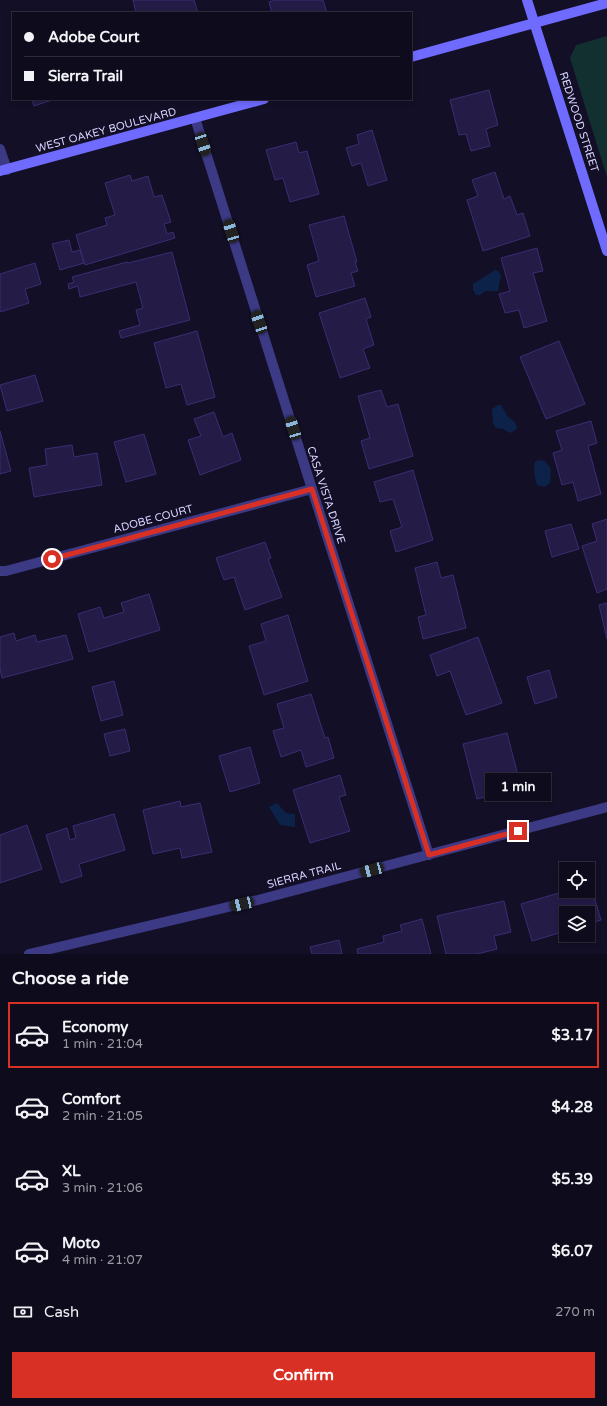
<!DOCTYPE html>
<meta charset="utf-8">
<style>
:root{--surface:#0e0b1c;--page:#171425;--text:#f1f3f6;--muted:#9b9ba3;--line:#2e2b3b;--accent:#d93025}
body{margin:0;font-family:"Varela Round",sans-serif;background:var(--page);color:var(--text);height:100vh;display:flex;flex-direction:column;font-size:15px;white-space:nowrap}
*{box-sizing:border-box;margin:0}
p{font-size:13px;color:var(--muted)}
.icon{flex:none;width:22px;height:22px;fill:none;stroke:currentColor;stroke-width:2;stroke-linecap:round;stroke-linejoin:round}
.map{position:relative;height:954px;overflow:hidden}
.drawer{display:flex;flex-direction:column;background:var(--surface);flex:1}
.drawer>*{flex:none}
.top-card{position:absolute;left:12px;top:12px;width:400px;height:88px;border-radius:0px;box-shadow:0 2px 6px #0003,0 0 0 1px var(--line);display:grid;align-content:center;height:88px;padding:0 12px;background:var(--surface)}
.controls{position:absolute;left:559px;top:862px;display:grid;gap:8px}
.controls a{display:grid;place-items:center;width:36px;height:36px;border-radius:0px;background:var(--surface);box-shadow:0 2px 6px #0003,0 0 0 1px var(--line);font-size:20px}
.end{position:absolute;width:18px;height:18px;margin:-9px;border:5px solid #d93025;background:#fff;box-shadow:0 0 0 2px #fff}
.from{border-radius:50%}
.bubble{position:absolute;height:28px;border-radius:0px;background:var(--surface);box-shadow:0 2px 6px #0003,0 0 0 1px var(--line);font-size:13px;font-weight:700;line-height:28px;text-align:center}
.car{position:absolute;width:12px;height:24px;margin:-12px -6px;border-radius:5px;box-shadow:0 0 3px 1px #0007;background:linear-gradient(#222 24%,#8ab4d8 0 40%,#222 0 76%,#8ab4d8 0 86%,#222 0)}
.top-card b{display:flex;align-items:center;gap:14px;height:38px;font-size:15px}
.top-card b+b{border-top:1px solid var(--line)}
.top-card i{width:10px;height:10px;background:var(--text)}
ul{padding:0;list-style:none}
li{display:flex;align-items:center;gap:12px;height:66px;margin:0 8px 6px;padding:0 4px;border:2px solid transparent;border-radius:0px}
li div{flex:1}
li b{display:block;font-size:15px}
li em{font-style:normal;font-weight:700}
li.selected{border-color:var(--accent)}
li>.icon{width:36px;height:36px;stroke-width:1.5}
h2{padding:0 12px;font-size:18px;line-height:48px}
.pay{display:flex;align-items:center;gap:10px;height:44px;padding:0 12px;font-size:15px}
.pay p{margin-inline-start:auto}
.cta{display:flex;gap:8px;margin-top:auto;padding:8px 12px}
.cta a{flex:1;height:46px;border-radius:0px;background:var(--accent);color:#fff;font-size:16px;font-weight:700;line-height:46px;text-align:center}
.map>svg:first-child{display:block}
</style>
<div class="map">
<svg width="607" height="954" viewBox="0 0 607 954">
<rect width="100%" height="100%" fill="#130f26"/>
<!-- green -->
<polygon fill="#12302f" points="607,36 607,177 570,58 576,45"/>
<!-- water -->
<g fill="#0c2248">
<polygon points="495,270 498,271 501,275 498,291 486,291 480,295 476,295 473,290 473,284"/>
<polygon points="498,405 501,405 508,417 514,421 517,427 516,430 510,433 503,429 496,428 493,423 492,409"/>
<path d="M538,460L545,461L551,469L550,483L545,487L537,485C535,479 533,467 535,462Z"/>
<polygon points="277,803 286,813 295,814 295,827 280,825 269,807"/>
</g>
<!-- building -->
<g fill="#241b47" stroke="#3b2d73">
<polygon points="133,0 194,0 198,13 136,13"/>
<polygon points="274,0 323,0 327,13 272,13 269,2"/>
<polygon points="489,90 498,125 486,129 490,146 471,151 466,134 459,135 450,100"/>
<polygon points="32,99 55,99 34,106"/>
<polygon points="372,130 387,180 368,186 361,163 352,166 346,148 359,144 357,135"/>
<polygon points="296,142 299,153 307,151 319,194 290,202 283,178 275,180 266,150"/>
<polygon points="495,172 504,199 510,196 517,215 523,213 530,236 483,251 467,200 478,196 472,180"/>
<polygon points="130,175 132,181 148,176 154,197 162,195 171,222 164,224 167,234 173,232 175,238 85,265 76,235 107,225 105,218 115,215 105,183"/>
<polygon points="344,216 357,262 355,262 358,271 351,273 355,286 316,297 307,265 319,261 309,225"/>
<polygon points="69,240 72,252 80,250 84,263 60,270 52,244"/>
<polygon points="537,248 543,271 533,273 547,321 524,328 519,310 505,313 499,294 510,291 501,258"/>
<polygon points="172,252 190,320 121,338 119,331 140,325 136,310 143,308 136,282 80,297 78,286 69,289 68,284 74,282 72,277 127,262 128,263"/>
<polygon points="35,263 41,284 25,289 29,303 0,312 0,274"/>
<polygon points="365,298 371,317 366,319 374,345 363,349 370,368 340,378 319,313"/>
<polygon points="197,331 215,397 187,405 181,384 166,388 154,343"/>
<polygon points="559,341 585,404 546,419 520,357"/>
<polygon points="35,375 43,401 7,411 0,385"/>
<polygon points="381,390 387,407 398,404 413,456 369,469 361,441 370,438 358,396"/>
<polygon points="214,412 223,437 232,433 241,460 200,475 188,440 201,436 194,419"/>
<polygon points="591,421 597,443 588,446 601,494 578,501 573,482 562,485 553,453 562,450 556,431"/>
<polygon points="0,431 11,471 0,474"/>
<polygon points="144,434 156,474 126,482 114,442"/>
<polygon points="72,445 74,457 97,453 102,485 34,497 29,468 47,465 45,449"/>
<polygon points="413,470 433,540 396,552 390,531 402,527 393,499 380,502 374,482"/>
<polygon points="607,519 607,589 597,593 582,546 597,541 592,524"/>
<polygon points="571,524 579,549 552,557 545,531"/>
<polygon points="265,542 271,558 268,559 282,597 245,610 234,577 224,580 216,558"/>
<polygon points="437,562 441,578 453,575 466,628 423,639 418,617 426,615 415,568"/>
<polygon points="149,594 160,630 89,652 78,614 100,607 104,618 124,612 121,603"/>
<polygon points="607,603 607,639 599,605"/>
<polygon points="288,615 308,681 264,695 249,646 266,641 261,624"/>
<polygon points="14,633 16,641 35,635 37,642 66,635 73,659 2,678 0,669 0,637"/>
<polygon points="478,637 502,703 466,715 450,671 437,676 430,655"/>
<polygon points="549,670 557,697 535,704 527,677"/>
<polygon points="114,681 123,715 101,721 92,687"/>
<polygon points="311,694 325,738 328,737 334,758 306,767 301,750 281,757 273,731 284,728 277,704"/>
<polygon points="125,729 130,751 110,756 104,734"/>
<polygon points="507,733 521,787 477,799 463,744"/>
<polygon points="250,747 260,783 230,792 219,756"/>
<polygon points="340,775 346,795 339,797 350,831 310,843 293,790"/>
<polygon points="180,801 181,807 200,803 212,852 182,858 180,848 153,854 143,810"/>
<polygon points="114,814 125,850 79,864 82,876 61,883 46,835 67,828 70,840 76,838 73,826"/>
<polygon points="27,825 42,869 0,883 0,835"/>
<polygon points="588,876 601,920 588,924 588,913 566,913 566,931 532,941 521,904 562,892 559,881 566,879 566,891 588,891"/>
<polygon points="504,901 511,932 494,936 497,949 477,954 446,954 437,916"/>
<polygon points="422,919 431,954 358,954 357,949 384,942 383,936 402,931 400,925"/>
<polygon points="339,940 342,954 312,954 310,947"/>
</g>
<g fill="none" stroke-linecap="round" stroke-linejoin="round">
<!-- street -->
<g stroke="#3d3a85" stroke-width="10">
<polyline points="195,118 312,489 429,855"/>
<polyline points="0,149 7,170"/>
<polyline points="0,571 6,571 312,489"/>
<polyline points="29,954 258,900 607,807"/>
</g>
<!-- secondary -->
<g stroke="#6f6bff" stroke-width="10">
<polyline points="527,0 607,251"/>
<polyline points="411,57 607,3"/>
<polyline points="0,171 264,99"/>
</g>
</g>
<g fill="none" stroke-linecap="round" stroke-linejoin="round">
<!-- route -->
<polyline stroke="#d93025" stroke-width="5" points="52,559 312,489 429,855 518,831"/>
</g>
<g text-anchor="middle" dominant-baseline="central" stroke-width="3" stroke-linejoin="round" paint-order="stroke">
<!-- street labels -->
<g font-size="11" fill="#d9d4ff" stroke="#130f26">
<text transform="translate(579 122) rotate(72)">REDWOOD STREET</text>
<text transform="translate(106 130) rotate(-15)">WEST OAKEY BOULEVARD</text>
<text transform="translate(326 495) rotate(72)">CASA VISTA DRIVE</text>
<text transform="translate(153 519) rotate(-15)">ADOBE COURT</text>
<text transform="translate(304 875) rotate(-15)">SIERRA TRAIL</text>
</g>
</g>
</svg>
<div class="controls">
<a><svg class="icon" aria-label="locate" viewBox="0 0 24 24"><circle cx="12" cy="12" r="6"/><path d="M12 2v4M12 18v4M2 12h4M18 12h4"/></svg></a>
<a><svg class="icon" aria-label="layers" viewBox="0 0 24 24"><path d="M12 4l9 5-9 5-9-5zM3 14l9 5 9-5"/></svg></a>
</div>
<i class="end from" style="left:52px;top:559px"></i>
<i class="end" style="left:518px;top:831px"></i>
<div class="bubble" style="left:485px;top:773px;width:66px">1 min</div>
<i class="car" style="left:203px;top:144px;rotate:162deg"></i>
<i class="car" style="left:231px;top:231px;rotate:343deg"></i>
<i class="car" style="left:259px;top:322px;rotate:342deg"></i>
<i class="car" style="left:293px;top:428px;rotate:343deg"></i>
<i class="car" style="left:372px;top:870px;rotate:255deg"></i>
<i class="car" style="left:242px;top:904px;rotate:257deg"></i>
<div class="top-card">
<b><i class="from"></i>Adobe Court</b>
<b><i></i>Sierra Trail</b>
</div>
</div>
<section class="drawer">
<h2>Choose a ride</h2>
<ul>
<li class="selected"><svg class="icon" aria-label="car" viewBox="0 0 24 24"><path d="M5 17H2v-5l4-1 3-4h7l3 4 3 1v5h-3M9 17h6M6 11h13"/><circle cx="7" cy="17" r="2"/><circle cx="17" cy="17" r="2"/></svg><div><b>Economy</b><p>1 min · 21:04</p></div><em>$3.17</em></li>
<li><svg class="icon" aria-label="car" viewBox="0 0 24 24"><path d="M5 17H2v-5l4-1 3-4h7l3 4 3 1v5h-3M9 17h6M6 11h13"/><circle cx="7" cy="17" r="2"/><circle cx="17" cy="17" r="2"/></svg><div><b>Comfort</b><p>2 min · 21:05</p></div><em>$4.28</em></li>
<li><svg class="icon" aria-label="car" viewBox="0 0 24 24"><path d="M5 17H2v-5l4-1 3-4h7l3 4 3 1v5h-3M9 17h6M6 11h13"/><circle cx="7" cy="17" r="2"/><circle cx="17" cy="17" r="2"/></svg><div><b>XL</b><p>3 min · 21:06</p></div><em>$5.39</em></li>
<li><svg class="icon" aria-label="car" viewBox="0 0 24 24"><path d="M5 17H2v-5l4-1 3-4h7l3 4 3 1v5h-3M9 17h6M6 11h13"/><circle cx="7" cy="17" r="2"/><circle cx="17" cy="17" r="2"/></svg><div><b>Moto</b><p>4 min · 21:07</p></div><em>$6.07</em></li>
</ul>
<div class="pay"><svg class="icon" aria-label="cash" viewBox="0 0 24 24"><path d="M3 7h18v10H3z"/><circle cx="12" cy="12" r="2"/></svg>Cash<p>270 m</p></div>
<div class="cta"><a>Confirm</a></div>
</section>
